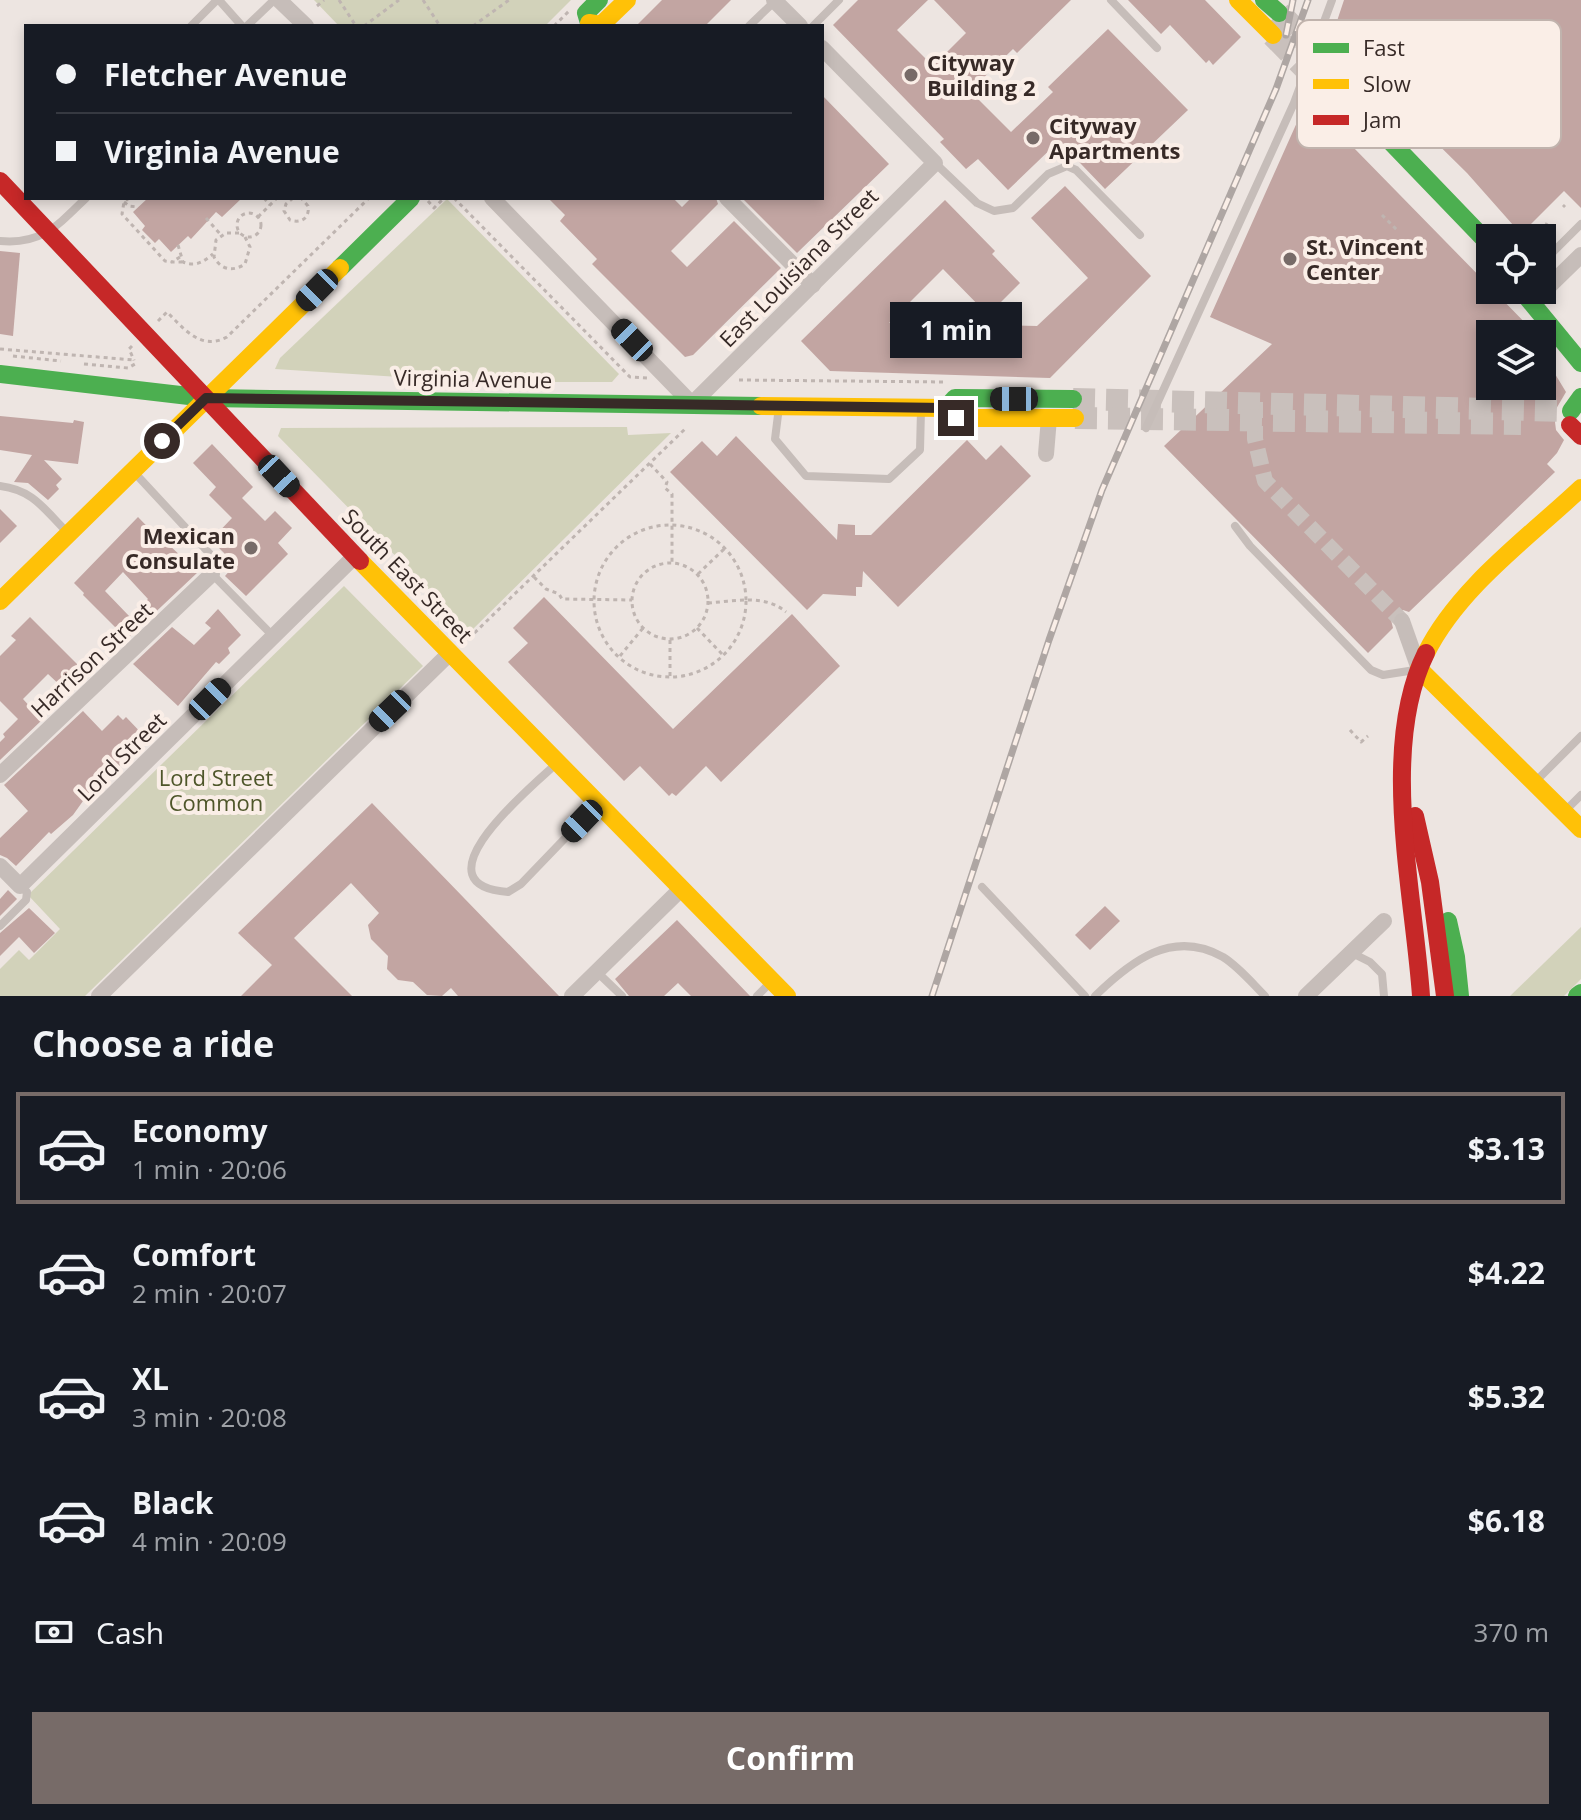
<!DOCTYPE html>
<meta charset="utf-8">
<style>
:root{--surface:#171b24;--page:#242831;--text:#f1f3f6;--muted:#9ea1a6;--line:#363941;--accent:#776b68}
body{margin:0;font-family:"Open Sans",sans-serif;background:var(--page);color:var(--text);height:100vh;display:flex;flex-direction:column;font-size:30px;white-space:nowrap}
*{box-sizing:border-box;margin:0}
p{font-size:26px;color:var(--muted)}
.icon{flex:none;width:44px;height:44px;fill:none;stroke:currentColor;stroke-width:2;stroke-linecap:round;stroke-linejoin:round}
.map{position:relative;height:996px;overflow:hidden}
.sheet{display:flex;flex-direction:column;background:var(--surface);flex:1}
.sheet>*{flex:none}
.guide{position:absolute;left:24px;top:24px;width:800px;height:176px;border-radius:0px;box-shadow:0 4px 12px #0003;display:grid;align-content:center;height:176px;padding:0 32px;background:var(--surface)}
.fabs{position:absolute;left:1476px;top:224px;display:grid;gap:16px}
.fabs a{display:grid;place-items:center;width:80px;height:80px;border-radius:0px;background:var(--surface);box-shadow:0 4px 12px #0003;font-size:40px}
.end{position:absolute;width:36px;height:36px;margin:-18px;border:10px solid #372a27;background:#fff;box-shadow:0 0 0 4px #fff}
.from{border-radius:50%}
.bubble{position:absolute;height:56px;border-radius:0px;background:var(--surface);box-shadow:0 4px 12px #0003;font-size:26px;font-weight:700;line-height:56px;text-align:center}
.car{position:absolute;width:24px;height:48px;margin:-24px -12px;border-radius:10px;box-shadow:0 0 6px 2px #0007;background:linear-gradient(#222 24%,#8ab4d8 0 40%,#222 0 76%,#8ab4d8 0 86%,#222 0)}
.guide b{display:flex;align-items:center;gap:28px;height:76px;font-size:30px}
.guide b+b{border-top:2px solid var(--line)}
.guide i{width:20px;height:20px;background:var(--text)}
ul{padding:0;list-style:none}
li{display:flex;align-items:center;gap:24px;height:112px;margin:0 16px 12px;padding:0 16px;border:4px solid transparent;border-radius:0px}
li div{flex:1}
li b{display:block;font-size:30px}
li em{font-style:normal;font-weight:700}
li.current{border-color:var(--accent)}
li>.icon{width:72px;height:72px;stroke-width:1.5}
h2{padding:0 32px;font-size:36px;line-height:96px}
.pay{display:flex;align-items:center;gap:20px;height:88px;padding:0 32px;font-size:30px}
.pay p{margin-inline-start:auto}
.action{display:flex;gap:16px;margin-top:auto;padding:16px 32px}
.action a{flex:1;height:92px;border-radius:0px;background:var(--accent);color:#fff;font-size:32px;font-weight:700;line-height:92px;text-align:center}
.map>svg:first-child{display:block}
</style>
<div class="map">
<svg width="1581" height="996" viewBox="0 0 1581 996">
<rect width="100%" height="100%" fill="#ede5e1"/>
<!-- green -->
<g fill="#d2d2ba">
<polygon points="314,0 571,0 545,26 339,26"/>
<polygon points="447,199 619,374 612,382 477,382 275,369 280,358"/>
<polygon points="627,427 628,435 671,433 470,632 278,436 281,428"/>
<polygon points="344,586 423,666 85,996 0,996 0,969 19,950 29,960 60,929 28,895"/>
<polygon points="1581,927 1581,979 1564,996 1510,996"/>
</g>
<!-- building -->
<g fill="#c2a5a2" fill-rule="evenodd">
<polygon points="662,0 731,0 705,26 636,26"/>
<polygon points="858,0 928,0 897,30 933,66 966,33 934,0 1071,0 1017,53 1013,49 970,91 1011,132 1053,92 1048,87 1108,29 1188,110 1105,189 1059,141 1008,190 978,159 966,169 940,142 944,139 833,25"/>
<polygon points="1128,0 1205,0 1241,37 1213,65 1209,60 1206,63 1170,25 1161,34"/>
<polygon points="1344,0 1581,0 1581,208 1564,191 1521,234 1467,173 1331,39"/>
<polygon points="822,95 889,164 797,253 742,198 822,198"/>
<polygon points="1307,100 1536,334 1490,334 1490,386 1542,386 1542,341 1556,357 1549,364 1566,392 1556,409 1555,422 1556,430 1564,440 1557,453 1547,464 1555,472 1409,612 1403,610 1394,613 1391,620 1393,628 1368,653 1164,446 1272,344 1210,317"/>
<polygon points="1065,186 1151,276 1050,378 830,371 801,341 945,200 995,251 992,254 1020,283 988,315 943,269 889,323 1037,326 1088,278 1031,218"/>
<polygon points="148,198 242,198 222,217 216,212 191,239 188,236 171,252 159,239 155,243 142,230 145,226 133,212"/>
<polygon points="548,198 673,198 682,207 691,198 716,198 718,204 671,251 687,267 734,221 781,268 693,355 685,357 592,264 597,259 560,221 565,215"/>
<polygon points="0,251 20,253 13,336 0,334"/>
<polygon points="0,416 73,423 74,420 84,422 78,464 44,460 62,479 56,485 59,489 48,500 28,483 14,482 32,455 0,450"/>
<polygon points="736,436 837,540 838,524 855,525 855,535 871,535 967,440 986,460 1001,445 1031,476 898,607 863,571 862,587 856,587 856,596 823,594 807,610 670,472 702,441 717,456"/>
<polygon points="212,444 253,487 242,498 265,521 275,511 292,528 278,543 288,554 246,596 225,576 232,568 225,561 228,557 211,540 232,518 209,495 216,487 193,463"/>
<polygon points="0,509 17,526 0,543"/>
<path d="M138,517L166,546L168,544L198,572L127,639L83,595L84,593L74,583ZM123,572L148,599L130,617L105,591Z"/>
<polygon points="544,597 673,729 792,614 840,666 721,782 706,766 676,796 672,793 669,796 640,766 624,781 508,662 528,643 513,628"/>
<polygon points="218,609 241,635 228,648 230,653 219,664 216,662 178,706 133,664 172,627 194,645 211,628 205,623"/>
<polygon points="30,617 82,669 76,674 81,679 72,689 67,684 63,688 48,674 23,699 42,720 0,760 0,742 5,737 3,734 18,719 0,701 0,656 16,640 11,636"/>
<polygon points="83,711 102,731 118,715 123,720 126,717 147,739 83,801 73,815 51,834 49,832 16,866 7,858 0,855 0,838 28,811 4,785"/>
<polygon points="372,803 559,996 458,996 451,988 442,996 427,995 413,982 398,980 387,969 388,956 371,939 368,925 379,913 351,883 294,938 352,996 241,996 272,965 238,933"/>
<polygon points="8,890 17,899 0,916 0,899"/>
<polygon points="1105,906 1120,921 1090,950 1075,935"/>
<polygon points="29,908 55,933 34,953 19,937 0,956 0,933"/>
<polygon points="677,920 750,996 691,996 678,983 664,996 629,996 615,979"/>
</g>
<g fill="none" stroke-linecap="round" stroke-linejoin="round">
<!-- street-tunnel -->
<polyline stroke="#c9c0bc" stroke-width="16" stroke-dasharray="16 8" stroke-linecap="butt" points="1255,402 1255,439 1265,481 1402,621"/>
<!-- secondary-tunnel -->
<g stroke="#c9c0bc" stroke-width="22" stroke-dasharray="22 11" stroke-linecap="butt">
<polyline points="1073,399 1571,411"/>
<polyline points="1075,418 1521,424"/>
</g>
<!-- primary-tunnel -->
<g stroke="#c9c0bc" stroke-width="24" stroke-dasharray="24 12" stroke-linecap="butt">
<polyline points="1279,13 1324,60"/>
<polyline points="1273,35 1317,80"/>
</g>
<!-- path -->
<g stroke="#bfb5b1" stroke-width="3" stroke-dasharray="4 4" stroke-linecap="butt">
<polyline points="339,0 356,26"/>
<polyline points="423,0 440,26"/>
<polyline points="317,6 324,0"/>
<polyline points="364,26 399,0"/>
<polyline points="473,26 509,0"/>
<polyline points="554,26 569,11"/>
<polyline points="129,198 124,202 122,214 165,261 172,262"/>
<polyline points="264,198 270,205"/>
<path d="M293,198L286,204L284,211L290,220C301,224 310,218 308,206L302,199"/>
<polyline points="298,198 310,198"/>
<polyline points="454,198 630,377 647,378"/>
<polyline points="428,201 434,208 444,198"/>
<polyline points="124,202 129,206 138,207"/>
<polyline points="1563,207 1565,205"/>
<circle cx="249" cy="225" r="12"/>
<polyline points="1382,215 1397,230"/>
<polyline points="258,217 277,198"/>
<polyline points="206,218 221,235"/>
<polyline points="1546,225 1547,223"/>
<path d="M239,233H226L216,240L214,257C221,270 233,272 245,264L250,247L245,237"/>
<path d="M178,245L183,262C196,267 203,262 213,254"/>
<polyline points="180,257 172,262 182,262"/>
<path d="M158,321L167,312C184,329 201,351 227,337L369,198"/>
<polyline points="132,346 129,349 134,360"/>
<polyline points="0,349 134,360"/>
<polyline points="13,356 61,361"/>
<polyline points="84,364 128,368 135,364 134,360"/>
<polyline points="739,380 947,382"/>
<polyline points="650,464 667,482 665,488 672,494 672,562"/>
<circle cx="670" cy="601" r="76"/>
<circle cx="670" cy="601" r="38"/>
<polyline points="698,574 724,549"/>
<polyline points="534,577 546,589 559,594 562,599 632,600"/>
<path d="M708,603C735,601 765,594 786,612"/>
<polyline points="697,628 722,654"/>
<polyline points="463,644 685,429"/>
<polyline points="620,656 643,628"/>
<polyline points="670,676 670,639"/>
<polyline points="1350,730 1361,742 1368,736"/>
</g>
<!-- lane -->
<g stroke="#c6bdb9" stroke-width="8">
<polyline points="219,0 242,26"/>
<polyline points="1111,0 1157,48"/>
<polyline points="191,26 217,0"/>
<polyline points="247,26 274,0"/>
<polyline points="749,26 775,1"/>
<polyline points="813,26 839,0"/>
<polyline points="935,163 977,203 994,211 1013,208 1048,174 1067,166 1076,170 1140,235"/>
<path d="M0,241C42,245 58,225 86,198"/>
<polyline points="1542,263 1581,224"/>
<polyline points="779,407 775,439 806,476 889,479 920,450 921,410"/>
<polyline points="1146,428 1294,103 1332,0"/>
<polyline points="133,471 210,554 212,574 273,636"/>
<path d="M0,486C33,490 44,509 66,531"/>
<polyline points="1235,526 1250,546 1371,670 1383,675 1415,670"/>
<path d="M556,764C532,786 412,885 508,892L521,884L597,805"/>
<polyline points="1535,782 1581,736"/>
<polyline points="1564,812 1581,795"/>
<polyline points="982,887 1085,996"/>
<polyline points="0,926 26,900 27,892 20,886"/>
<polyline points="1352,953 1370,962 1382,974 1384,996"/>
<polyline points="597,972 622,996"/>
<polyline points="757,996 772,981"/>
<path d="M1095,996C1130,962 1172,928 1223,957C1239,967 1252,983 1265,996"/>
</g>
<!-- street -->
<g stroke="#c6bdb9" stroke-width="16">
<polyline points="279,0 306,26"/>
<polyline points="774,0 800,26"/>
<polyline points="492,198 692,404 935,163 822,48"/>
<polyline points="727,198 813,285"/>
<polyline points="1539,296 1581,255"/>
<polyline points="1046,454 1049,418"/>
<polyline points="1402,621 1419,669"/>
<polyline points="0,775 212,574"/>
<polyline points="0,866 20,886 355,556"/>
<polyline points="99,996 450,653"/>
<polyline points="572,996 682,888"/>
<polyline points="1306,996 1384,921"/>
</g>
<!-- fast -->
<g stroke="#4caf50" stroke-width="18">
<polyline points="1264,0 1279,13"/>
<polyline points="589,23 586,13 599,0"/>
<polyline points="1324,60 1388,139 1490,245"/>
<polyline points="340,268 411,198"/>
<polyline points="1521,290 1581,363"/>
<polyline points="0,374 206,398 761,406"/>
<polyline points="946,408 955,398 1073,399"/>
<polyline points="1571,411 1581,397"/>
<polyline points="1448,921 1456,957 1460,996"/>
<polyline points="1577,996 1581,993"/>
</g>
<!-- slow -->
<g stroke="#ffc107" stroke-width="18">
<polyline points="1238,0 1273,35"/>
<polyline points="589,23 601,25 627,0"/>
<polyline points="761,406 946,408 956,418 1075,418"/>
<polyline points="360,561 787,996"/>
<polyline points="0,601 340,268"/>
<path d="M1426,653C1459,587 1528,538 1581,488"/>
<polyline points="1419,669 1581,829"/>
</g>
<!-- jam -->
<g stroke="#c62828" stroke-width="18">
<polyline points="1317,80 1360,118"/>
<polyline points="0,181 360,561"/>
<polyline points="1570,425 1581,436"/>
<polyline points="1415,816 1430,882 1445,996"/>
<path d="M1421,996C1414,893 1379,748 1426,653"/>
</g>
<defs>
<g id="rail">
<polyline points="1286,35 1293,0"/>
<polyline points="932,996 1049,640 1102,490 1276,89 1308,0"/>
</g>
</defs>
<!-- rail casing -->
<use href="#rail" stroke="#aea6a3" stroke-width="7"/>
<!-- rail -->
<use href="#rail" stroke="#faeee7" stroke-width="4" stroke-dasharray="12" stroke-linecap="butt"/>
</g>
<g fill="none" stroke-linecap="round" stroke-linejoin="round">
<!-- route -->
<polyline stroke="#372a27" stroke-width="10" points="162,441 206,398 946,408 956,418"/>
</g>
<!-- markers -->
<g fill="#776b68" stroke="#faeee7" stroke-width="3">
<circle cx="911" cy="75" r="8"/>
<circle cx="1033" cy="138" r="8"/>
<circle cx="1290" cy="259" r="8"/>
<circle cx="251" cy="548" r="8"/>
</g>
<g text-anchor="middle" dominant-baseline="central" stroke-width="8" stroke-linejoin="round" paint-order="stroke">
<!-- poi labels -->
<g font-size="22" font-weight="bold" fill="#372a27" stroke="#faeee7" text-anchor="start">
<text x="927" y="62">Cityway<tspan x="927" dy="25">Building 2</tspan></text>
<text x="1049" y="125">Cityway<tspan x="1049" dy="25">Apartments</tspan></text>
<text x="1306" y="246">St. Vincent<tspan x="1306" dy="25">Center</tspan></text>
<text x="235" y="535" text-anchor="end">Mexican<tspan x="235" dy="25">Consulate</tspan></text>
</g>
<!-- street labels -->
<g font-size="22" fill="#372a27" stroke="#faeee7">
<text transform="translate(798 267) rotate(-45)">East Louisiana Street</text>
<text transform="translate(473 378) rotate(1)">Virginia Avenue</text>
<text transform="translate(408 575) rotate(46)">South East Street</text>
<text transform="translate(91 659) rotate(-43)">Harrison Street</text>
<text transform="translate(121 756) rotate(-45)">Lord Street</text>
</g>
<!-- park labels -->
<g font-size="22" fill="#4e562a" stroke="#faeee7">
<text x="216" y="777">Lord Street<tspan x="216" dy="25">Common</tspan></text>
</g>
</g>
<!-- legend -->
<rect x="1297" y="20" width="264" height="128" rx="12" fill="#faeee7" stroke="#c0b3ad" stroke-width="2"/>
<rect x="1313" y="43" width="36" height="10" fill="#4caf50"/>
<rect x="1313" y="79" width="36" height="10" fill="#ffc107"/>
<rect x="1313" y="115" width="36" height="10" fill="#c62828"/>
<g font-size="22" fill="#372a27">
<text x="1363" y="56">Fast</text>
<text x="1363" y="92">Slow</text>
<text x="1363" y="128">Jam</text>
</g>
</svg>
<div class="fabs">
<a><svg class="icon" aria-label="locate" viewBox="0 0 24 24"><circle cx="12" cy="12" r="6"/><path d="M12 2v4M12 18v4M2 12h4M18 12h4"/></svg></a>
<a><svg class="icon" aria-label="layers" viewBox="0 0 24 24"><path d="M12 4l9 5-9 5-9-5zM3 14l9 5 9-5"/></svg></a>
</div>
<i class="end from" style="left:162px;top:441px"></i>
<i class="end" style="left:956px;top:418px"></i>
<div class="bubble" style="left:890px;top:302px;width:132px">1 min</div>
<i class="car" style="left:317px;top:290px;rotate:225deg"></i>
<i class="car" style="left:632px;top:340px;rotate:316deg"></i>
<i class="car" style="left:1014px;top:399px;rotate:270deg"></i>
<i class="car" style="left:279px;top:476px;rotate:137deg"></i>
<i class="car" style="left:210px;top:699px;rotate:45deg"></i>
<i class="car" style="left:390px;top:711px;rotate:226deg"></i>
<i class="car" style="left:582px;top:821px;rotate:224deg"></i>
<div class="guide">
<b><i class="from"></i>Fletcher Avenue</b>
<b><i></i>Virginia Avenue</b>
</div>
</div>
<section class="sheet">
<h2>Choose a ride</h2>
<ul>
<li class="current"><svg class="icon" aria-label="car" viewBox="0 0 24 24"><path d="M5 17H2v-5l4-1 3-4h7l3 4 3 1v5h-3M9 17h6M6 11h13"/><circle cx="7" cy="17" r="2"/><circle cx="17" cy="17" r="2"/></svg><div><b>Economy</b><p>1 min · 20:06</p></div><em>$3.13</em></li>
<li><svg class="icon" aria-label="car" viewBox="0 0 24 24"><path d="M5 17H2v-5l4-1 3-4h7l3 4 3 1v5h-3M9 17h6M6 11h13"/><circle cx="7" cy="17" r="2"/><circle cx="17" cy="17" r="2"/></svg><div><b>Comfort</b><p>2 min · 20:07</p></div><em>$4.22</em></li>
<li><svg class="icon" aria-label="car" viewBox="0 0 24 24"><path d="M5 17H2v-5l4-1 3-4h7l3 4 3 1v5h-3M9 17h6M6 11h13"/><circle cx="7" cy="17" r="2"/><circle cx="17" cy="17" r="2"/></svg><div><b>XL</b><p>3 min · 20:08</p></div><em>$5.32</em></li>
<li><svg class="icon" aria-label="car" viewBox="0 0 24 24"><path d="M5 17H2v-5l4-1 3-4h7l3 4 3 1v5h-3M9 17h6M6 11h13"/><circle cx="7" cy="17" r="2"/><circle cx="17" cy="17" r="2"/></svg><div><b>Black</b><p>4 min · 20:09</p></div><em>$6.18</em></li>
</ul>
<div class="pay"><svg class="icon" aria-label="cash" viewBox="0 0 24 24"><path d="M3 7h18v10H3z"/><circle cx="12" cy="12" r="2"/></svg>Cash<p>370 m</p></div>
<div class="action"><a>Confirm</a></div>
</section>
